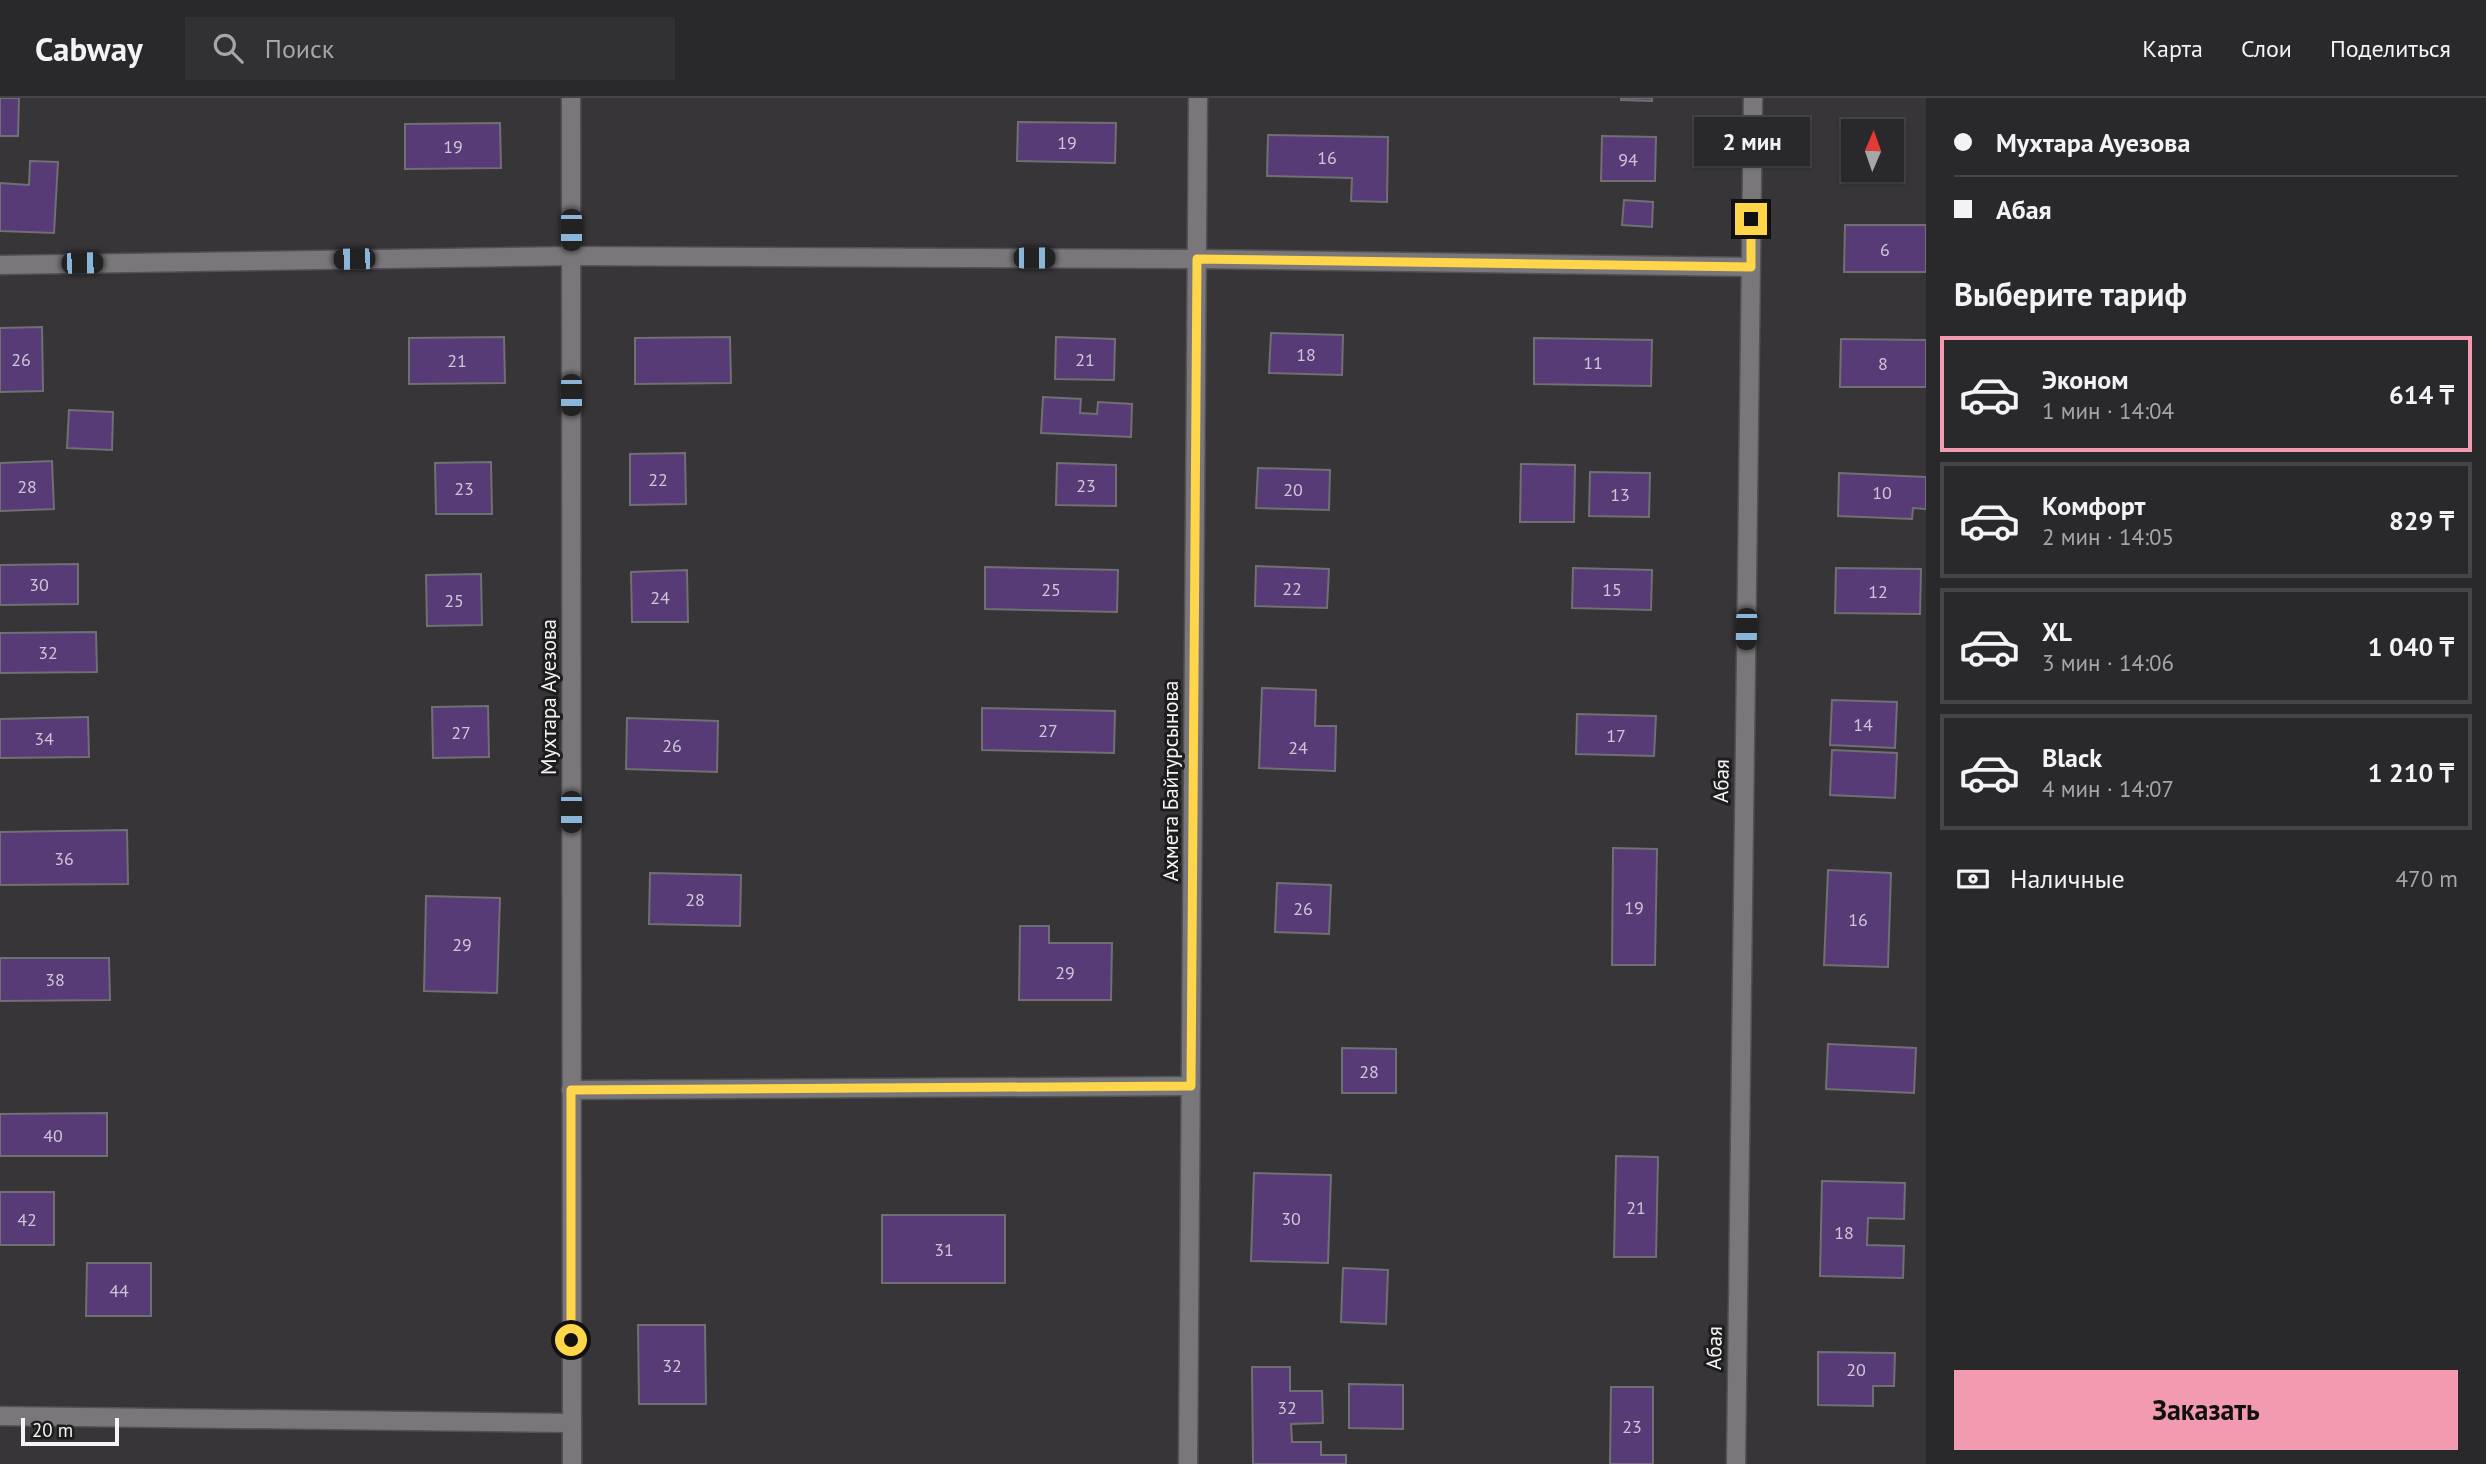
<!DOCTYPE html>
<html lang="ru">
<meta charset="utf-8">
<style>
:root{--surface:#29282a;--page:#313032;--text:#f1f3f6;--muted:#a5a6a8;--line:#454447;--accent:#f29ab0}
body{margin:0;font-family:"PT Sans",sans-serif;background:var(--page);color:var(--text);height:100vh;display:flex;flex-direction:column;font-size:26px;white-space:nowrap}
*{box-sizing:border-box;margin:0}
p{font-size:23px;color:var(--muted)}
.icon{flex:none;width:38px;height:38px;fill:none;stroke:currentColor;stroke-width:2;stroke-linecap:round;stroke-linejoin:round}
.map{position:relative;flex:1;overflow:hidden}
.details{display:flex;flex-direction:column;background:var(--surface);width:560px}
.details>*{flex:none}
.hud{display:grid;align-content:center;height:154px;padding:0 28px;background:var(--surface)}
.needle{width:46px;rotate:2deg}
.controls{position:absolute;left:1841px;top:21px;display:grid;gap:14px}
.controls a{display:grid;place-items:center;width:63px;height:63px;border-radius:0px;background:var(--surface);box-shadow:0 2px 5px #0004,0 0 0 2px var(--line);font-size:35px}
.scale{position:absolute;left:21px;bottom:18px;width:98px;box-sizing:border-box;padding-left:7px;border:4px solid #f6f4f6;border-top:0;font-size:19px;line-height:24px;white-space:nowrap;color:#f6f4f6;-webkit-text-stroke:5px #1e1d1e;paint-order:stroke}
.end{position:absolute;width:32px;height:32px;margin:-16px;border:9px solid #ffd54a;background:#111;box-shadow:0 0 0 4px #111}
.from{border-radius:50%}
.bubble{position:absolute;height:49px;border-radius:0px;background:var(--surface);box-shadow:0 2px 5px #0004,0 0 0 2px var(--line);font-size:23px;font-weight:600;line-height:49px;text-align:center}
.car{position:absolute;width:21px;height:42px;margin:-21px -10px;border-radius:9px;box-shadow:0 0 5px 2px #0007;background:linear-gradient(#222 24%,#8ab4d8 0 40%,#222 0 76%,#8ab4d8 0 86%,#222 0)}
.hud b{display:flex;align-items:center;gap:24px;height:66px;font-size:26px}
.hud b+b{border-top:2px solid var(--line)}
.hud i{width:18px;height:18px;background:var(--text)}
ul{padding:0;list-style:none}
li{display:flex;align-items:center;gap:21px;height:116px;margin:0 14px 10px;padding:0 14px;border:4px solid var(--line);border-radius:0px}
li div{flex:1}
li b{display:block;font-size:26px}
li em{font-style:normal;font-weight:600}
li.active{border-color:var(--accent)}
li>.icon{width:63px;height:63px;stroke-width:1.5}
h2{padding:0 28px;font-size:32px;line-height:84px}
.pay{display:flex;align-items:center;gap:18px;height:77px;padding:0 28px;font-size:26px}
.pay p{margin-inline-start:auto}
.cta{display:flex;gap:14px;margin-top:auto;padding:14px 28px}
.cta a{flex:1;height:80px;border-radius:0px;background:var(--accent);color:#111;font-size:28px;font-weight:600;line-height:80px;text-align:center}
header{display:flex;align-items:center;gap:42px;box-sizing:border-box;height:98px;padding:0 35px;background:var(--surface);border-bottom:2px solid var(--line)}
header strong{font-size:33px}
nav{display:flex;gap:38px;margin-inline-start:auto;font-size:24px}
.search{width:490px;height:63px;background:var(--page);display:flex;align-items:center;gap:18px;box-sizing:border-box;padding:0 24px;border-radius:0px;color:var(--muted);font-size:26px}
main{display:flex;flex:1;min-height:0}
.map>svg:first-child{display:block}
</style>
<header>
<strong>Cabway</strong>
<div class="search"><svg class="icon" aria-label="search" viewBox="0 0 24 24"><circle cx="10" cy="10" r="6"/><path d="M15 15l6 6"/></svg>Поиск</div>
<nav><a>Карта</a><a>Слои</a><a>Поделиться</a></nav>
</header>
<main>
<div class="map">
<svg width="1926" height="1366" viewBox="0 0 1926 1366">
<rect width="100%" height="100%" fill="#373538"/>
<!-- building -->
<g fill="#573b77" stroke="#706f72" stroke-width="2">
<polygon points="0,0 19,0 18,38 0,38"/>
<polygon points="1621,0 1652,0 1652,3 1621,2"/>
<polygon points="1018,24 1116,25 1115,65 1017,63"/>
<polygon points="500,25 501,70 405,71 405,26"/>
<polygon points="1268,37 1388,39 1387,104 1351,103 1352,80 1267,78"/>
<polygon points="1602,38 1656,39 1655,83 1601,83"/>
<polygon points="30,63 58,64 54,135 0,133 0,85 29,87"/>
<polygon points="1624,102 1653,104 1652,129 1622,127"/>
<polygon points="1845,127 1926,127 1926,174 1844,174"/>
<polygon points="42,229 43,293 0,294 0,230"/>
<polygon points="1271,235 1343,237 1342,277 1269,275"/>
<polygon points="504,239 505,285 409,286 409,240"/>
<polygon points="730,239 731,285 635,286 635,240"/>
<polygon points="1056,239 1115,241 1114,282 1055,281"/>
<polygon points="1534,240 1652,242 1651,288 1534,286"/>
<polygon points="1841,241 1926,242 1926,289 1840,289"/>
<polygon points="1043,299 1081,301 1080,315 1097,316 1098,304 1132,306 1131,339 1041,335"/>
<polygon points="69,312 113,314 112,352 67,350"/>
<polygon points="685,355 686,406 630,407 630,356"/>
<polygon points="52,363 54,411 0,413 0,365"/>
<polygon points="491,364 492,416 436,416 435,365"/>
<polygon points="1057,365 1116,367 1116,408 1056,407"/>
<polygon points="1521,366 1575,367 1574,424 1520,424"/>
<polygon points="1258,370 1330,372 1329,412 1256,410"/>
<polygon points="1590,374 1650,375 1649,419 1589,418"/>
<polygon points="1839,375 1926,379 1926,411 1913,410 1912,421 1838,418"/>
<polygon points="78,466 78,506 0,507 0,467"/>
<polygon points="1256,468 1329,471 1327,510 1255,508"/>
<polygon points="985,469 1118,472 1117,514 985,511"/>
<polygon points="1573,470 1652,472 1651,512 1572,510"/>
<polygon points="1836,470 1921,471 1920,516 1835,515"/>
<polygon points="687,472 688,524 632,524 631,474"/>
<polygon points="481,476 482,527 427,528 426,477"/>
<polygon points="96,534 97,574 0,575 0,535"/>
<polygon points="1262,590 1316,592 1315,628 1336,628 1335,673 1259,670"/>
<polygon points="1832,602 1897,604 1895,650 1830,647"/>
<polygon points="488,608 489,659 433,660 432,609"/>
<polygon points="982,610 1115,613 1114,655 982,652"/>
<polygon points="1577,616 1656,618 1654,658 1576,656"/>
<polygon points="88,619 89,659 0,660 0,621"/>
<polygon points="627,620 718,623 717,674 626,671"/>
<polygon points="1832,652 1897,655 1895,700 1830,697"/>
<polygon points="127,732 128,786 0,787 0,734"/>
<polygon points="1613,750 1657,751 1655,867 1612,867"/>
<polygon points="1828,772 1891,775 1888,869 1824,867"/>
<polygon points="650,775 741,777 740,828 649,826"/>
<polygon points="1277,785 1331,787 1329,836 1275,834"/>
<polygon points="426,798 500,800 497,895 424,893"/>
<polygon points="1020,828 1049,828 1049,845 1112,845 1111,902 1019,902"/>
<polygon points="0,860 109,860 110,902 0,903"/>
<polygon points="1828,946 1916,950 1914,995 1826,991"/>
<polygon points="1342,950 1396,951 1396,995 1342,995"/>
<polygon points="107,1015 107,1058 0,1058 0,1016"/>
<polygon points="1616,1058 1658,1059 1656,1159 1614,1159"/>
<polygon points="1254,1075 1331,1077 1328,1165 1251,1163"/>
<polygon points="1822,1083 1905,1085 1904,1121 1868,1120 1867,1147 1904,1148 1903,1180 1820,1178"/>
<rect x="0" y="1094" width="54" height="53"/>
<rect x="882" y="1117" width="123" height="68"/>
<polygon points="87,1165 151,1165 151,1218 86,1218"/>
<polygon points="1343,1170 1388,1172 1386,1226 1341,1224"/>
<polygon points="638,1227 705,1227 706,1306 639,1306"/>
<polygon points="1818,1254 1895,1255 1894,1288 1873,1288 1873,1308 1818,1307"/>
<polygon points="1252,1269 1290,1269 1290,1293 1322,1293 1323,1325 1291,1326 1292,1344 1321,1344 1321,1357 1346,1357 1346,1366 1253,1366"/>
<polygon points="1349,1286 1403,1287 1403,1331 1349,1330"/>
<polygon points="1611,1289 1653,1289 1653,1366 1610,1366"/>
</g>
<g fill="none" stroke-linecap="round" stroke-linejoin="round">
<defs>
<g id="street">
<polyline points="571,0 572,1366"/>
<polyline points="0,167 571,158 1197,161 1750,169"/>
<polyline points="571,992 1191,988"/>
<polyline points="0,1318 572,1325"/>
<polyline points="1188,1366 1198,0"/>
<polyline points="1736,1366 1753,0"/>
</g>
</defs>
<!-- street casing -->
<use href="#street" stroke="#535153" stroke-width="21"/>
<!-- street -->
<use href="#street" stroke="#7a777a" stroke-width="18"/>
</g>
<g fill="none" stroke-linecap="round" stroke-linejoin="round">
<!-- route -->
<polyline stroke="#ffd54a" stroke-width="9" points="571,1242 571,992 1191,988 1197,161 1751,169 1751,121"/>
</g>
<g text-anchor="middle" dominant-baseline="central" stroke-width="6" stroke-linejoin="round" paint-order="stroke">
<!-- number labels -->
<g font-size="18" fill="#cec6d6">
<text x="1067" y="44">19</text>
<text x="453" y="48">19</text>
<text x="1327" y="59">16</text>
<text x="1628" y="61">94</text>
<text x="1885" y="151">6</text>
<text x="1306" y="256">18</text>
<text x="21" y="261">26</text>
<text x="1085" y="261">21</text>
<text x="457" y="262">21</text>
<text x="1593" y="264">11</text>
<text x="1883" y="265">8</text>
<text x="658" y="381">22</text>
<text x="1086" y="387">23</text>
<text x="27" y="388">28</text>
<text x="464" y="390">23</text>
<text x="1293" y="391">20</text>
<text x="1882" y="394">10</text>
<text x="1620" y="396">13</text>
<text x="39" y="486">30</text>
<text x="1292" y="490">22</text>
<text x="1051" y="491">25</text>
<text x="1612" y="491">15</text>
<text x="1878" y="493">12</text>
<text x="660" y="499">24</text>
<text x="454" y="502">25</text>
<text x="48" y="554">32</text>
<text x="1863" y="626">14</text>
<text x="1048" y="632">27</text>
<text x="461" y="634">27</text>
<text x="1616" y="637">17</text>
<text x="44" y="640">34</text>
<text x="672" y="647">26</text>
<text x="1298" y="649">24</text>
<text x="64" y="760">36</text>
<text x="695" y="801">28</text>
<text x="1634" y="809">19</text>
<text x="1303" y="810">26</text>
<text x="1858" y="821">16</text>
<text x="462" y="846">29</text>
<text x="1065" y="874">29</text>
<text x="55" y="881">38</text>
<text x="1369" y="973">28</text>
<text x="53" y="1037">40</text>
<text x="1636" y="1109">21</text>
<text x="1291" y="1120">30</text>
<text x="27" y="1121">42</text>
<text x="1844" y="1134">18</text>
<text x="944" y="1151">31</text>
<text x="119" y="1192">44</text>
<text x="672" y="1267">32</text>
<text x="1856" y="1271">20</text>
<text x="1287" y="1309">32</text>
<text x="1632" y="1328">23</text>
</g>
<!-- street labels -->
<g font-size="21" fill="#f6f4f6" stroke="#1e1d1e">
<text transform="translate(548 599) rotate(-90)">Мухтара Ауезова</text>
<text transform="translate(1170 683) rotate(-90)">Ахмета Байтурсынова</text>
<text transform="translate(1721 683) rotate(-89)">Абая</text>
<text transform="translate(1714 1250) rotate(-89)">Абая</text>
</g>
</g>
</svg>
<div class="controls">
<a><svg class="needle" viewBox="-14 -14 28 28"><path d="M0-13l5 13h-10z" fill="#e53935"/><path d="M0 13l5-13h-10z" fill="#a5a6a8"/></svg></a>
</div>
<div class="scale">20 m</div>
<i class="end from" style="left:571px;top:1242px"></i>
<i class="end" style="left:1751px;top:121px"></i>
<div class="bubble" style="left:1694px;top:19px;width:116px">2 мин</div>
<i class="car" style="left:571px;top:132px;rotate:180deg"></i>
<i class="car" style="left:1034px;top:160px;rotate:90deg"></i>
<i class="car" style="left:354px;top:161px;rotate:269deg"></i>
<i class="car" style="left:82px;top:165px;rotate:89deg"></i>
<i class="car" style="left:571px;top:297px;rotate:180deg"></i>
<i class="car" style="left:1746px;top:531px;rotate:181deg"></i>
<i class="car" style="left:571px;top:714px;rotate:180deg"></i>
</div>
<section class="details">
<div class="hud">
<b><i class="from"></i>Мухтара Ауезова</b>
<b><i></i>Абая</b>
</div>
<h2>Выберите тариф</h2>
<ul>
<li class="active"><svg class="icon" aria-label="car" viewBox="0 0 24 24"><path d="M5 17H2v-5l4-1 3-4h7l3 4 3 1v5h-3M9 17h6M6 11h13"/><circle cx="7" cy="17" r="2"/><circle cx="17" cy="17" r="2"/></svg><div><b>Эконом</b><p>1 мин · 14:04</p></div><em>614 ₸</em></li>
<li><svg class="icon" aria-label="car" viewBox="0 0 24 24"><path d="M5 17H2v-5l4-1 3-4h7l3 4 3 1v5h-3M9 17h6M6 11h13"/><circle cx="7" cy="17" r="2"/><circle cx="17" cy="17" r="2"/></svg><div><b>Комфорт</b><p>2 мин · 14:05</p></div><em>829 ₸</em></li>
<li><svg class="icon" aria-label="car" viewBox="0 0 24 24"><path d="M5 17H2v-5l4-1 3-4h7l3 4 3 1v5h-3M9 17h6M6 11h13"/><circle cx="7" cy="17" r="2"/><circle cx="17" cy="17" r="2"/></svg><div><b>XL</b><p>3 мин · 14:06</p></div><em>1 040 ₸</em></li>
<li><svg class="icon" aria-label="car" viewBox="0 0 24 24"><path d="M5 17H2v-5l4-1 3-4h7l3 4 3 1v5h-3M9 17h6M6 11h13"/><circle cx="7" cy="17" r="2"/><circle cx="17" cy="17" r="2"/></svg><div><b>Black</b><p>4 мин · 14:07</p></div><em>1 210 ₸</em></li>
</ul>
<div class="pay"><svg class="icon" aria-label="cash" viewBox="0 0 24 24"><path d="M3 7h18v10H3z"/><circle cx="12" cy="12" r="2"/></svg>Наличные<p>470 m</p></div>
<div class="cta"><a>Заказать</a></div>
</section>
</main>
